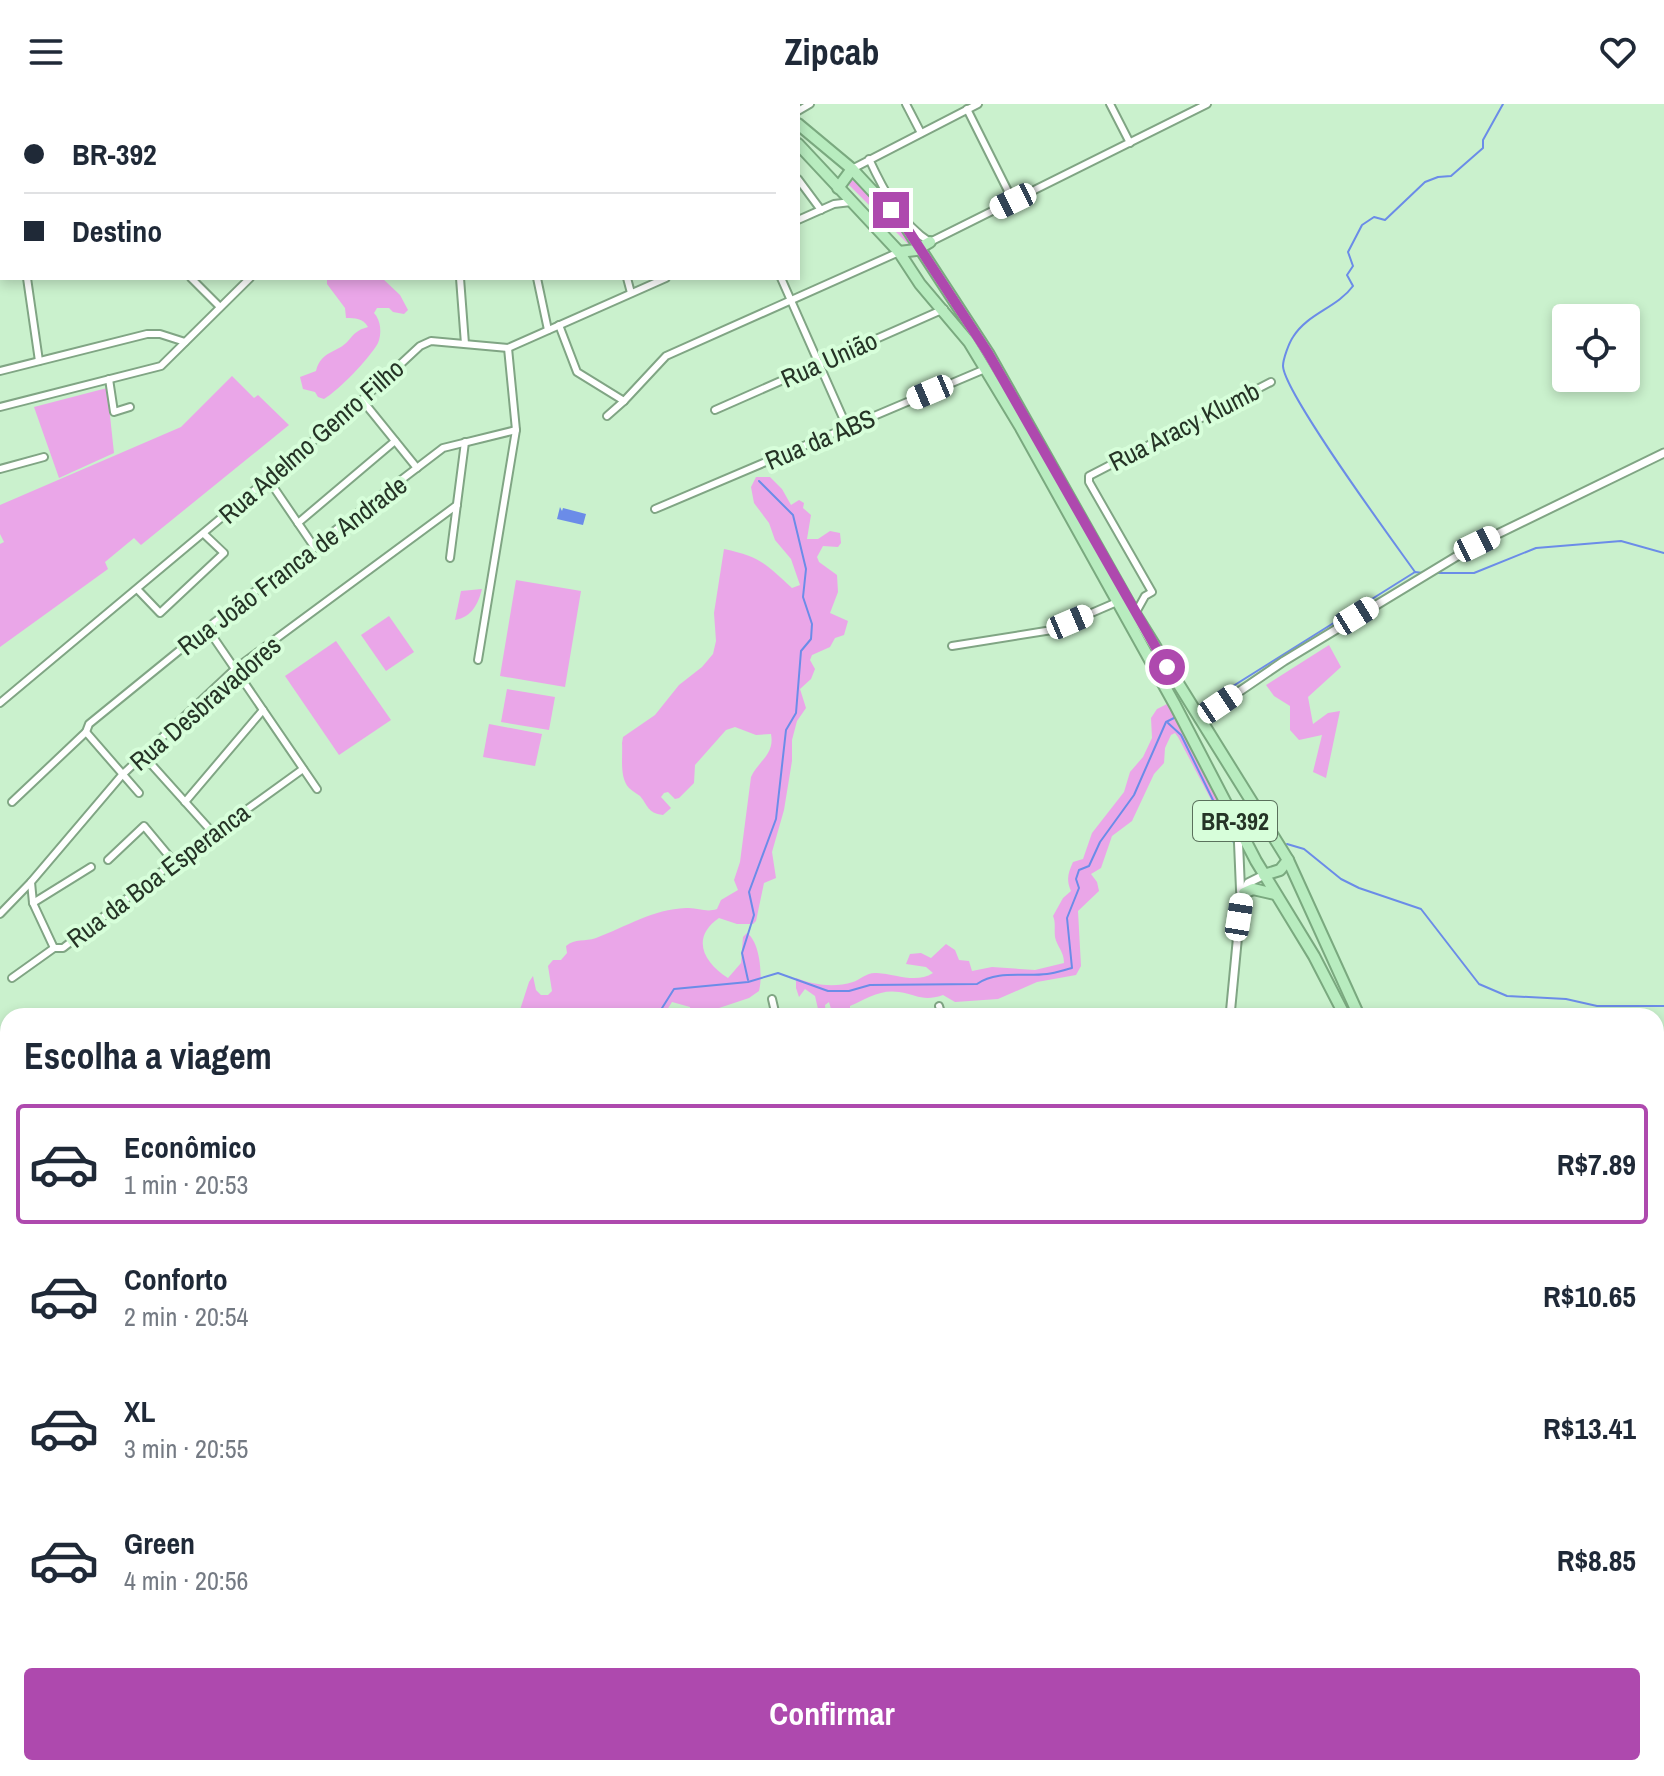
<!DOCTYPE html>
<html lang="pt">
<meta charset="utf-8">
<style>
:root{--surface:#fff;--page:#f2f2f3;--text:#1f2937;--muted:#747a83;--line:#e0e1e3;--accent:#ae49ae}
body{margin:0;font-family:"Archivo Narrow",sans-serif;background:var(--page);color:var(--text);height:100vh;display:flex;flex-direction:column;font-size:30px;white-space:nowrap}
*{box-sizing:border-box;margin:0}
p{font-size:26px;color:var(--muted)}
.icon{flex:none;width:44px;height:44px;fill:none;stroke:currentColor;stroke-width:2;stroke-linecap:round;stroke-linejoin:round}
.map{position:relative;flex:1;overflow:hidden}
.sheet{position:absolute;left:0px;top:904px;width:1664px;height:768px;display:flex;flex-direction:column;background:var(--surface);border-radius:24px 24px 0 0;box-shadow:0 4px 12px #0003}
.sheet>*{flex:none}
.hud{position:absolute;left:0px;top:0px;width:800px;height:176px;box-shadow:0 4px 12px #0003;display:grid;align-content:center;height:176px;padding:0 24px;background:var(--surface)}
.fabs{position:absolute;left:1552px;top:200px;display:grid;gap:16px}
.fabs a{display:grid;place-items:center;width:88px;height:88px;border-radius:8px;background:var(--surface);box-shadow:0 4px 12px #0003;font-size:40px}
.end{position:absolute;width:36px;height:36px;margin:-18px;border:10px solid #ae49ae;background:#fff;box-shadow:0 0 0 4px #fff}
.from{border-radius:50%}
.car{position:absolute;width:24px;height:48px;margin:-24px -12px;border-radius:10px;box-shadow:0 0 6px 2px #0007;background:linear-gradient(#fff 24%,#345 0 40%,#fff 0 76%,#345 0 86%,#fff 0)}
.hud b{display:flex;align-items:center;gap:28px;height:76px;font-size:30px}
.hud b+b{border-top:2px solid var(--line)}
.hud i{width:20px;height:20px;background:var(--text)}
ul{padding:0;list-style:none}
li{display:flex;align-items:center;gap:24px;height:120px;margin:0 16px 12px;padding:0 8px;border:4px solid transparent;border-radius:8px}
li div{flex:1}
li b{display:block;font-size:30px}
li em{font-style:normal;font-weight:700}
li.on{border-color:var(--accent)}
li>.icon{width:72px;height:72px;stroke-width:1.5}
h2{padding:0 24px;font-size:36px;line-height:96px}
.action{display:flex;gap:16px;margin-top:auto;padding:16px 24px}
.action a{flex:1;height:92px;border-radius:8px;background:var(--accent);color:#fff;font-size:32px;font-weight:700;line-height:92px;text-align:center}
header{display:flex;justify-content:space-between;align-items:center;height:104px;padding:0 24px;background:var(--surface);font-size:36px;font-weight:700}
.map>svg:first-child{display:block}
</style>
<header><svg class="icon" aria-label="menu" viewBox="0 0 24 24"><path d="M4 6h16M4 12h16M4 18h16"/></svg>Zipcab<svg class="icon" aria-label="heart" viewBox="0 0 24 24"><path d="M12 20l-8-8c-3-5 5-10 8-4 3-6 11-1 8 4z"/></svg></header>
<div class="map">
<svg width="1664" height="1672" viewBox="0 0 1664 1672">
<rect width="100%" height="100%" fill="#caf1cd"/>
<!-- green -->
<g fill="#eaa6e8">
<path d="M848,75C867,79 897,120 910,135L909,141L846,78Z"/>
<path d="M327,174H382L400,191L408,206L404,210L393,208L389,204H377L374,209C381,216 382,230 378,239C369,255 339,286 324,295L318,293L315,288L303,285L300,273L316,267C321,246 338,249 348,237C355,229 357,226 368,223C363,214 355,214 346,214L345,204L327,180Z"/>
<polygon points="232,272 254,294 258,291 289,321 141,441 134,434 105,458 108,465 0,543 0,440 4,438 0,430 0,401 181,323"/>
<polygon points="107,284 114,349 59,374 34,303"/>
<path d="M756,373H770L782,385L791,401L799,396L804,399L803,404L811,411L807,435H818L830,427L840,429L841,439L838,443L823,442L817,453L819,458L837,471L838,488L830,509L848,517L844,531L835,534L830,543L812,551L810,556L815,565L811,575L800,585L806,604L797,617L792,636V657L784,706L772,748L776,774L764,779L756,817L753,820H737L719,814C690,834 704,859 728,874L741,859L743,833L747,829C760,838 763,872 759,887L749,894L707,908L703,912H691L690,903L672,898L667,906L671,912H518L529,878L533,872L536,886L541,891H548L552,887L548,862L553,856H561L567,849L566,842C575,834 585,838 596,834C626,823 653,805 686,804C698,803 705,809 717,805L721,796L738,786L734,776L740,758L751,673C758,657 775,651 771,630L756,631L735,623L726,626L695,661L694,679L679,694L675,695L668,688L664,689L661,693L671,704L663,711C647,709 648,701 640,692C636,689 632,687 629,684C619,673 623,653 622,639L623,633L655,611L679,581L702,563L713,550L716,537L714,509L724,445C761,453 766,460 792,484L800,481L791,455L775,436L769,419L754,399L751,383Z"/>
<polygon points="516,476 581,487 565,583 500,572"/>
<path d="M482,485C478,500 472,513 455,516L461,487Z"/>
<polygon points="389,512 414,548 386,567 361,531"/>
<polygon points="336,537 391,616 339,651 285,572"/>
<polygon points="1329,541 1341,563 1308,593 1313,620 1328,609 1340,607 1326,674 1313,668 1322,631 1299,636 1290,626 1290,602 1274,592 1266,581"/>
<polygon points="507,585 555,593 549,626 501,618"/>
<path d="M1167,600L1228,707L1224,716L1218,709L1178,633L1175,629L1171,631L1165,644L1164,659L1154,670L1132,717L1112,732L1101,764L1091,770L1097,778L1099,787L1078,807L1081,862L1076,871L1037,878L998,895L955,898L943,891C923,898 918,891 899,888C880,885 866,895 850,902V912H833L829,898L825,901L826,912H812L818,905L815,892L805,885L799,893L796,884V874C814,881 834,884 853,878C861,875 867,868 877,869C896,870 916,880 933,869L926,863L906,860L910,850L921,849L931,854L946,840L955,846L959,856L969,857L972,867L992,863L1035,866L1064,859C1064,847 1057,843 1055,833C1054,825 1056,819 1053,812L1063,794L1071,787C1066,776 1068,769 1073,758L1083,755L1092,729L1124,688L1130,668L1143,653L1152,634L1151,614L1157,605Z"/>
<polygon points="489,620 542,630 535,662 483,653"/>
<polygon points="0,944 8,947 8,1066 0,1068"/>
<polygon points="507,1664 1124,1664 1094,1672 508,1672"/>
<polygon points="1192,1664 1225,1664 1235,1671 1187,1672"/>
</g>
<!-- water -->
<g fill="#6b8ce8">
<polygon points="560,403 562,407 563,404 586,410 583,421 557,415"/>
<polygon points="1270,1664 1341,1664 1329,1672 1278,1672"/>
</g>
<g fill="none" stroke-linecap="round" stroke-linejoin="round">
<!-- stream -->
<g stroke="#6b8ce8" stroke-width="2">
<path d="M1415,468C1393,437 1284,289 1283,262C1283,255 1289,239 1293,233C1308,209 1337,204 1353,182L1347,171L1353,162L1348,148L1362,121L1374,113L1385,116L1425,78L1438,73L1451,72L1483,44V36L1503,0"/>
<polyline points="1434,469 1474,469 1536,444 1621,437 1664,449"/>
<polyline points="1198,604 1415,468 1423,469"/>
<polyline points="1168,619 1181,631 1237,745"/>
<polyline points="1287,740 1304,745 1341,775 1359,784 1421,805 1479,880 1507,892 1566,895 1597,902 1664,902"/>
<polyline points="748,876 742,849 754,811 749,788 776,715 786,626 796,609 801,547 811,535 812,520 803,493 806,465 793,411 759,377"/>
<path d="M657,912L674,885L748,878L778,869L828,887H849L870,881L977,880C997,866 1024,873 1047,870C1055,869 1064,866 1072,864L1067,814L1079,784L1076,775L1079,766L1089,762L1100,738L1134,691L1166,618L1176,613"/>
<polyline points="0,1074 8,1080"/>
</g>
<defs>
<g id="minor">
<polyline points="170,0 170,2"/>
<polyline points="246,0 246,2"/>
<polyline points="503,0 503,2"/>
<polyline points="582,0 583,2"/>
<polyline points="741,0 743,2"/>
<polyline points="795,0 797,2"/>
<polyline points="906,0 921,29"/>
<polyline points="1110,0 1130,39"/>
<polyline points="423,2 425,0"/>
<polyline points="594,2 602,0"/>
<polyline points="967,5 1013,97"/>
<polyline points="798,7 810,0"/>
<path d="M869,55C883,85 901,120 930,138L1207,0"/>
<polyline points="852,65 978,0"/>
<polyline points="798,75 821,106"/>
<polyline points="0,91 2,90"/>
<polyline points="798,116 834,100 851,98"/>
<polyline points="0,144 2,143"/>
<polyline points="27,174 39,257"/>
<polyline points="191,174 220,203"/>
<polyline points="460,174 465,240"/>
<polyline points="537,174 548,226"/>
<polyline points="627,174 631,189"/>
<polyline points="781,174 847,323"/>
<polyline points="559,221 577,268 624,297"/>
<polyline points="0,267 147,230 160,230 185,238"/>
<polyline points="109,275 114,308 130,303"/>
<polyline points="362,296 417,364"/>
<polyline points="0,303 161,262 250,174"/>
<polyline points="715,306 944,205"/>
<polyline points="607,312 624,297 666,252 899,148"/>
<polyline points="0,365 44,353"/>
<polyline points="268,375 315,444"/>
<polyline points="655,405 985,265"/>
<polyline points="298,419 395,337"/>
<polyline points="450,454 465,338"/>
<polyline points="138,486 160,509 224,449 204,430"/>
<polyline points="1135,510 1145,492 1152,488 1089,378 1089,372 1271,278"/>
<polyline points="207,524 317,685"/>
<polyline points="952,542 1052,526 1117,498"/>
<polyline points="478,556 516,326 508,244"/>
<polyline points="0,599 362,296 420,242 431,237 508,244 666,174"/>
<polyline points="86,628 139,689"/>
<polyline points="143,651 213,729"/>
<polyline points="12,698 86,628 89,620 207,524 443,344 516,326"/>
<polyline points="185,698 263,606"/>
<polyline points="108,756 144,722 174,758"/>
<polyline points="33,799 91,763"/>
<polyline points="0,810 31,778"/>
<polyline points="54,844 33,799 31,778 122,671 235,565 457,401"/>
<polyline points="12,874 54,844 63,844 174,758 303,665"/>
<polyline points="772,895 776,912"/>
<polyline points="939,902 942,912"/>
<polyline points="1111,1672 1136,1665 1136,1672"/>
</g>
<g id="tertiary">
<polyline points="1199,615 1284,557 1477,440 1664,349"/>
<polyline points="1244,788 1248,779 1264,771"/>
<polyline points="1230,912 1241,797 1238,727"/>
<polyline points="1136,1665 1136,1664"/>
</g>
<g id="trunk">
<polyline points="764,0 766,2"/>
<polyline points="778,0 780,2"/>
<polyline points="798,20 852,65 906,123 988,249 1135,510 1288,756 1359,912"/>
<polyline points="798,40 899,148 920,180 969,238 1021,324 1175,601 1256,757 1314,852 1345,912"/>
<polyline points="838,84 852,65"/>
<polyline points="899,148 916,146 930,138"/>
<polyline points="1264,771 1280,766 1288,756"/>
<polyline points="1244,789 1253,785 1275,790"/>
<polyline points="1656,1410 1664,1425"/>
<polyline points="1656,1464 1664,1480"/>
</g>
</defs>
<!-- minor casing -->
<use href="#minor" stroke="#80a584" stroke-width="10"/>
<!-- tertiary casing -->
<use href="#tertiary" stroke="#80a584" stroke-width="11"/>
<!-- trunk casing -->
<use href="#trunk" stroke="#7aa97f" stroke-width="14"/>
<!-- minor -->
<use href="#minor" stroke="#fff" stroke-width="6"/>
<!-- tertiary -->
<use href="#tertiary" stroke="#fff" stroke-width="7"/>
<!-- trunk -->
<use href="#trunk" stroke="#b8ecbf" stroke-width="10"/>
</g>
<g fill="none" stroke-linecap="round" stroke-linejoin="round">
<!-- route -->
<polyline stroke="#ae49ae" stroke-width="10" points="891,106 906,123 988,249 1167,563"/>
</g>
<g text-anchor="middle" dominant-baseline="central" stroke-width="8" stroke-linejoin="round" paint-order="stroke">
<!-- shield labels -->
<rect fill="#d7feda" stroke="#5a715c" stroke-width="2" x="1193" y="697" width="84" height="40" rx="6"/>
<g font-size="24" font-weight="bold" fill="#253426">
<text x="1235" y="717">BR-392</text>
</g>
<!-- street labels -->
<g font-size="26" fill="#253426" stroke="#d7feda">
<text transform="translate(829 255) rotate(-24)">Rua União</text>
<text transform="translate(1184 322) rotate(-27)">Rua Aracy Klumb</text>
<text transform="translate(820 335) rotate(-23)">Rua da ABS</text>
<text transform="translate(311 337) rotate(-41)">Rua Adelmo Genro Filho</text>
<text transform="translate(292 461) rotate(-37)">Rua João Franca de Andrade</text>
<text transform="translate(205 599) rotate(-41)">Rua Desbravadores</text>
<text transform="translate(158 771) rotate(-37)">Rua da Boa Esperanca</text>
</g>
</g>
</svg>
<div class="fabs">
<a><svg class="icon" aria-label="locate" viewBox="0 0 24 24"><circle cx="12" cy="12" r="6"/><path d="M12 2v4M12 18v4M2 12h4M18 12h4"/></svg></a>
</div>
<i class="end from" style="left:1167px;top:563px"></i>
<i class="end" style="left:891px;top:106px"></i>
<i class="car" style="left:1013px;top:97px;rotate:244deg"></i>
<i class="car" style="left:930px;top:288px;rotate:247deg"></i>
<i class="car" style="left:1477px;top:440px;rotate:64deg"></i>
<i class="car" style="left:1356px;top:512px;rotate:58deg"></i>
<i class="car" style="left:1070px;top:518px;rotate:67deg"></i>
<i class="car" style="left:1220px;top:600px;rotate:56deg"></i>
<i class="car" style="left:1239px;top:813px;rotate:9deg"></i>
<div class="hud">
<b><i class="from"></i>BR-392</b>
<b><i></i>Destino</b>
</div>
<section class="sheet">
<h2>Escolha a viagem</h2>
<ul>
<li class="on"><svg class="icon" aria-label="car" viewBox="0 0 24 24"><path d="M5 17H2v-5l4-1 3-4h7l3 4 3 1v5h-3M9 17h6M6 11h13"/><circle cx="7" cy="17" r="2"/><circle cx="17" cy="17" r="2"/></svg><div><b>Econômico</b><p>1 min · 20:53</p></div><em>R$7.89</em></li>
<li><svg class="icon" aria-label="car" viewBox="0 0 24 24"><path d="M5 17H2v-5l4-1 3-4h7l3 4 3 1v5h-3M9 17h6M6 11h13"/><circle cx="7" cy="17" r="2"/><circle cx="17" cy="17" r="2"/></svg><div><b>Conforto</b><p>2 min · 20:54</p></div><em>R$10.65</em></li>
<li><svg class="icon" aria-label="car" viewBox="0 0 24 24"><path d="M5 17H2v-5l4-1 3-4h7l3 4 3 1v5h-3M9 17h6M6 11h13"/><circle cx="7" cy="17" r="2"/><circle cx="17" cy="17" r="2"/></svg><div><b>XL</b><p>3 min · 20:55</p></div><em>R$13.41</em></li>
<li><svg class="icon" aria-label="car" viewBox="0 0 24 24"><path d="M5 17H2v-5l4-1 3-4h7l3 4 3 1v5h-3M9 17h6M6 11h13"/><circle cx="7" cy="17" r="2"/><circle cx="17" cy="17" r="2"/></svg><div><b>Green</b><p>4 min · 20:56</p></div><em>R$8.85</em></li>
</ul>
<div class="action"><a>Confirmar</a></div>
</section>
</div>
